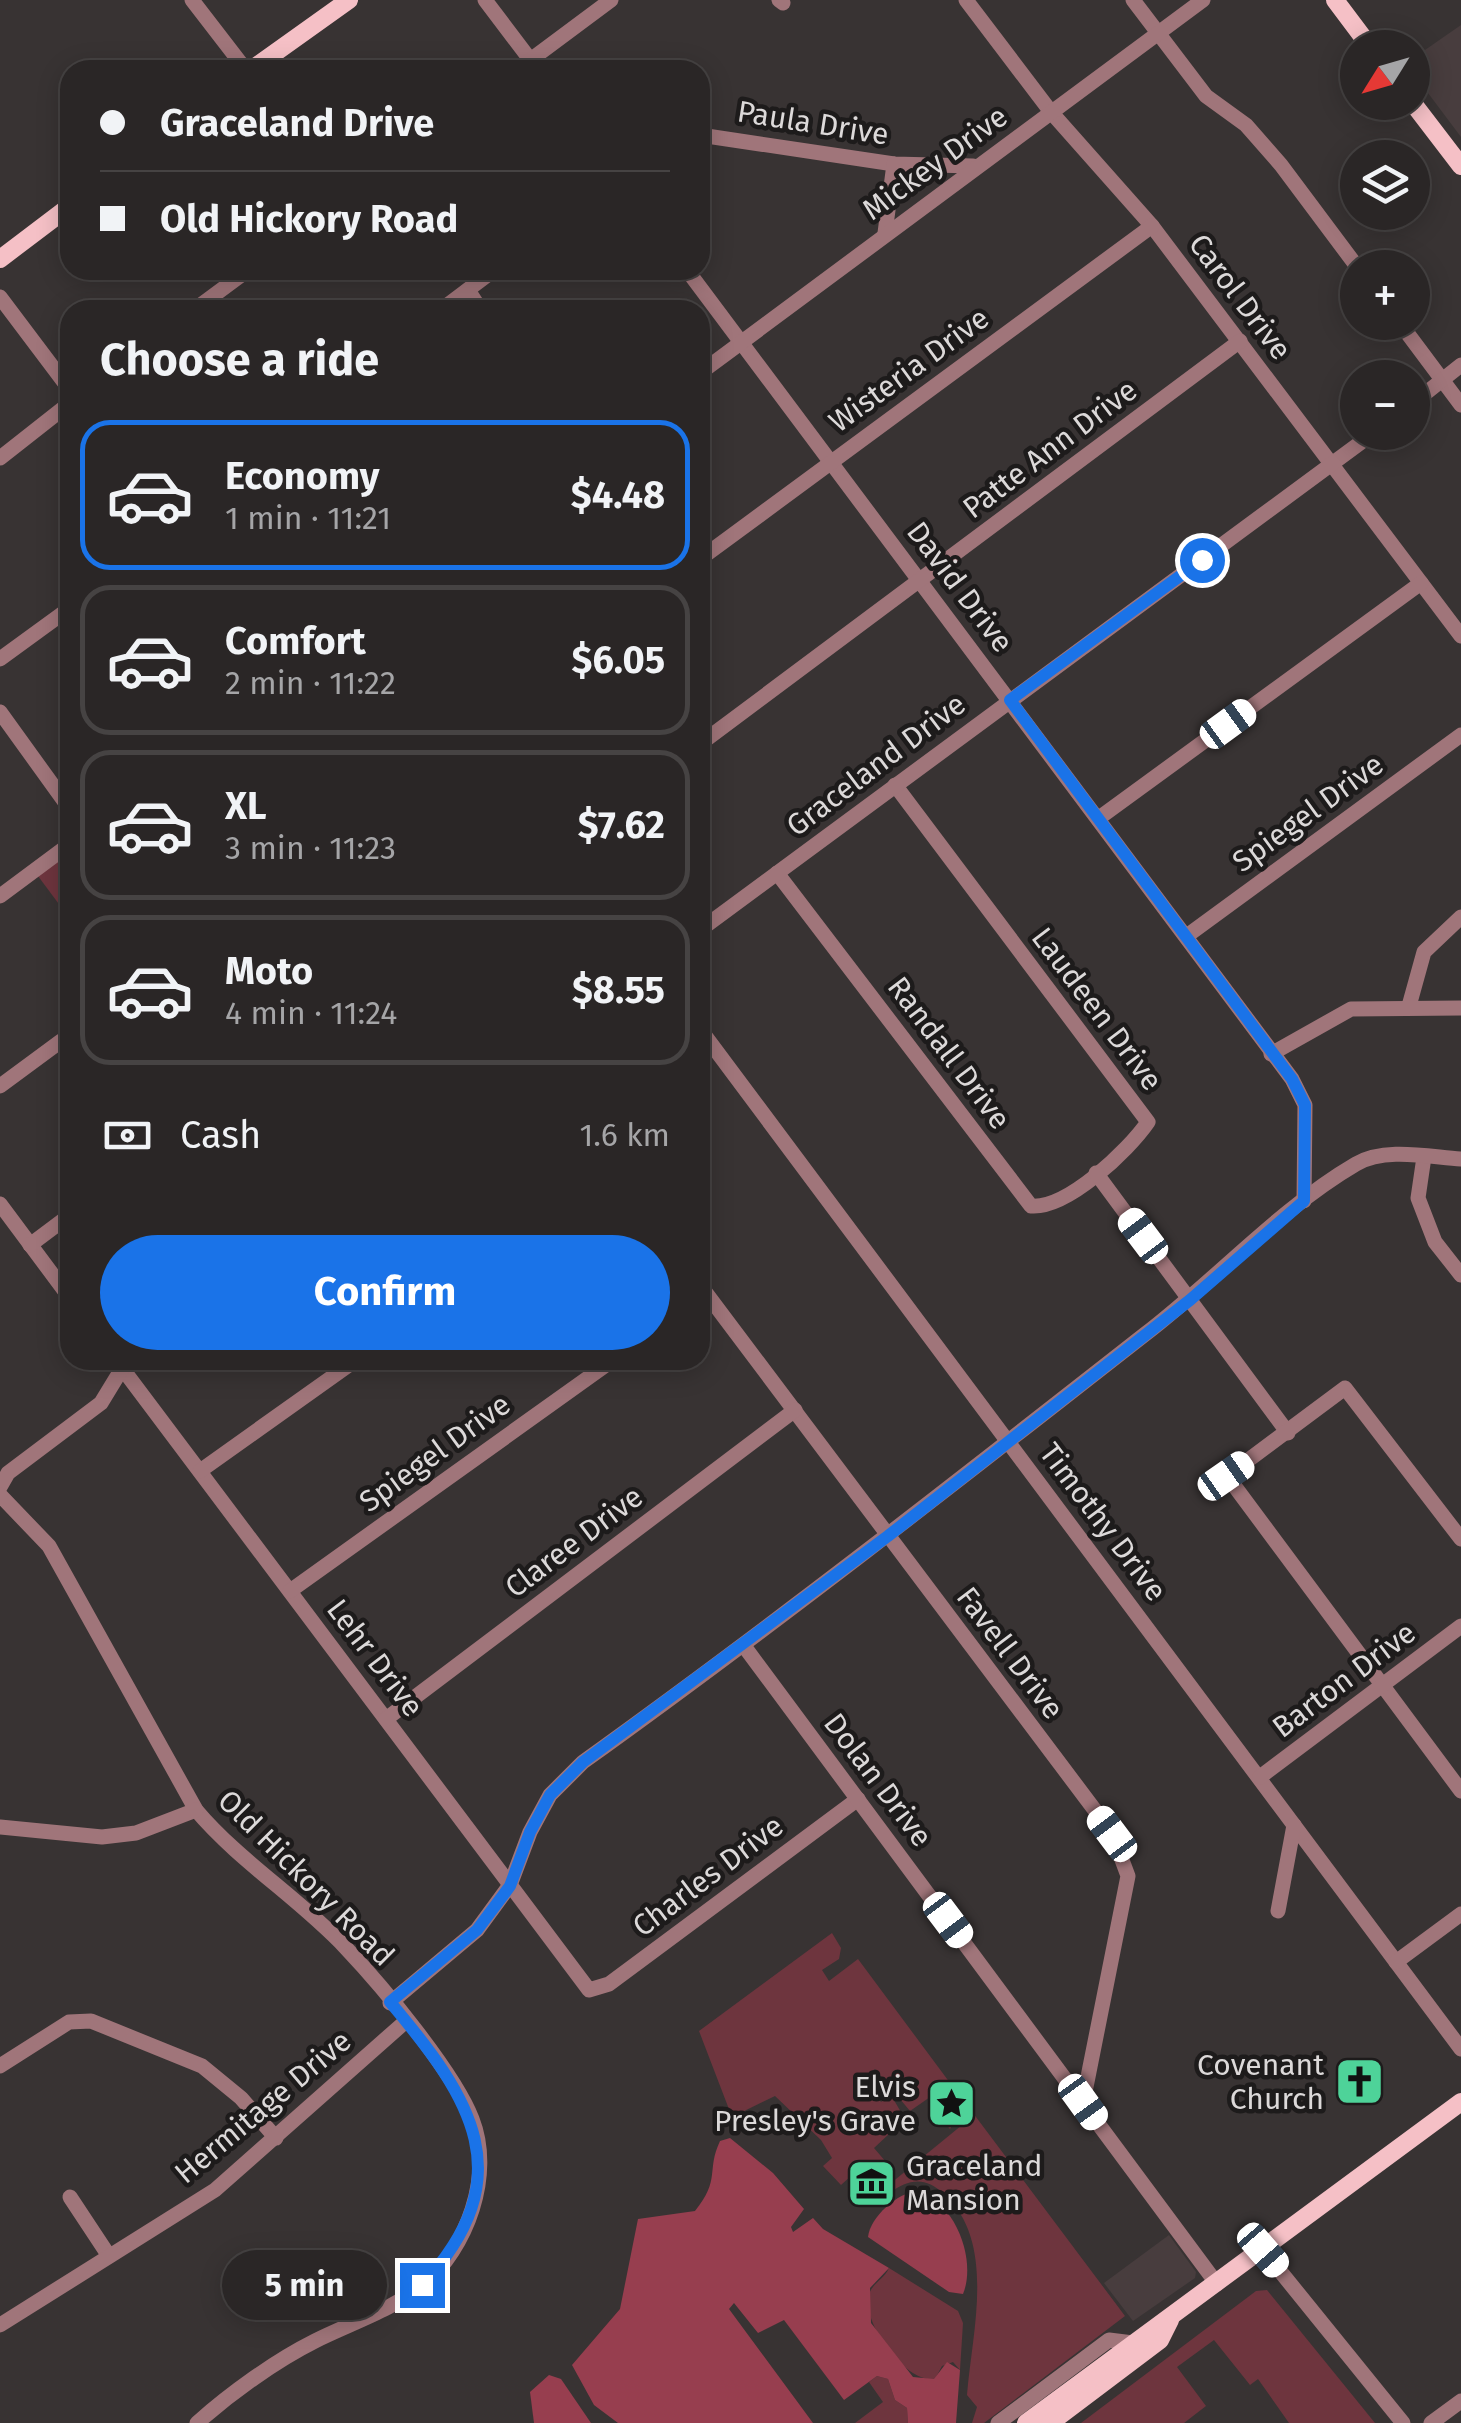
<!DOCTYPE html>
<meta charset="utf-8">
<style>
:root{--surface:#2a2626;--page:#363232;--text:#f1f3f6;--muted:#a5a5a7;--line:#464343;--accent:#1a73e8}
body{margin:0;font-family:"Fira Sans",sans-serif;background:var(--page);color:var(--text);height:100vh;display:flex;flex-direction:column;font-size:38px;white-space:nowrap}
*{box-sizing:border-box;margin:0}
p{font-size:32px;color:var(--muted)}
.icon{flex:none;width:55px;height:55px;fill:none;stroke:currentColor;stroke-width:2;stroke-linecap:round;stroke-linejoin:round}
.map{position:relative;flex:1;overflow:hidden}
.panel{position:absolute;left:60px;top:300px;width:650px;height:1070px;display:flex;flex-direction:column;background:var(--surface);border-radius:30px;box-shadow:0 5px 25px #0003,0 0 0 2px var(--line)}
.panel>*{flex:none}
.guide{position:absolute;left:60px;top:60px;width:650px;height:220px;border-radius:30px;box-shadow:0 5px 25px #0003,0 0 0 2px var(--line);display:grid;align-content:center;height:220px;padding:0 40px;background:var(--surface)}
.needle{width:65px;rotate:233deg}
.fabs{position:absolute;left:1340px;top:30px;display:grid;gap:20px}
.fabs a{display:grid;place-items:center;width:90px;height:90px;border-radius:50%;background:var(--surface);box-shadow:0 5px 25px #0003,0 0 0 2px var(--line);font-size:50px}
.end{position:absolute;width:45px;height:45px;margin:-22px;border:12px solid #1a73e8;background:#fff;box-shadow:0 0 0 5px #fff}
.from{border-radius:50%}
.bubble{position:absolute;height:70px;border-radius:35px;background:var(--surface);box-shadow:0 5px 25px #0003,0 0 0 2px var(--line);font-size:32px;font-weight:700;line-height:70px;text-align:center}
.car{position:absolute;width:30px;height:60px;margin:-30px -15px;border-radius:12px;box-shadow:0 0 8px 2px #0007;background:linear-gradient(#fff 24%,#345 0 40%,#fff 0 76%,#345 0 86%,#fff 0)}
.guide b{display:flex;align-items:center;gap:35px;height:95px;font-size:38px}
.guide b+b{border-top:2px solid var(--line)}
.guide i{width:25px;height:25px;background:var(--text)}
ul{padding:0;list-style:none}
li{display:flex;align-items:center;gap:30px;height:150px;margin:0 20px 15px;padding:0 20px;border:5px solid var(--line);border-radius:30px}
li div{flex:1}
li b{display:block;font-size:38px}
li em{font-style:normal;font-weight:700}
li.current{border-color:var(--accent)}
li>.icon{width:90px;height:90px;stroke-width:1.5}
h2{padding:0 40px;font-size:45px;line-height:120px}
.pay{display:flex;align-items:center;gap:25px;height:110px;padding:0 40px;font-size:38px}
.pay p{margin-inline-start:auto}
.cta{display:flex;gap:20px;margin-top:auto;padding:20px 40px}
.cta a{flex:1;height:115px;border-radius:60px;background:var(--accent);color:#fff;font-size:40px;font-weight:700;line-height:115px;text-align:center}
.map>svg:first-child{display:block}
</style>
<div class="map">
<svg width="1461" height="2423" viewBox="0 0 1461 2423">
<rect width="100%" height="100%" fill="#383333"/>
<!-- built -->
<g fill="#483d3e">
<polygon points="1461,25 1461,137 1413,73 1412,59"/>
<polygon points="1169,2235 1196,2272 1195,2278 1133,2321 1104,2283"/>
</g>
<!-- green -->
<g fill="#6e353e">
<polygon points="70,852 70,919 38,876"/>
<path d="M832,1933L841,1948L839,1959L822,1970L829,1981L858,1959L956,2091L953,2097L961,2108L967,2105L1125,2316L984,2423H972L977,2407L967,2395C972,2332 997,2242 944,2194C925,2176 909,2179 889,2193L885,2188L962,2125V2109L950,2129L928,2105L936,2098L933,2095L910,2111L875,2069L863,2078L881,2102L891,2095L905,2119L874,2148L886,2162L878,2170L873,2165L867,2170L862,2166L841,2185L823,2166L832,2158L821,2140L775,2096L732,2117L699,2031Z"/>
<path d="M889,2268L958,2311L963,2323L960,2370L953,2362L942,2366L935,2379C908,2384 866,2329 868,2300C869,2284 883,2281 889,2268Z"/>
<polygon points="1267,2290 1375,2423 1289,2423 1258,2379 1250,2385 1214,2340 1177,2367 1206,2406 1184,2423 1081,2423 1256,2291"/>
<polygon points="877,2376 888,2379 895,2400 907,2408 908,2423 855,2423 883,2402 869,2382"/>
</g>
<!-- forest -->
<g fill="#973e4f">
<path d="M730,2138L773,2173L804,2209L791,2227L793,2232L813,2218L823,2229L889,2268L870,2288L871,2323L913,2377L934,2379L947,2362L960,2370L956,2423H908L907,2408L895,2400L888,2379L877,2376L844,2400L784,2320L758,2333L734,2303L729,2309L813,2423H618L594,2405L572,2365L620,2309L638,2219L695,2211C721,2179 706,2171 720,2141Z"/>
<path d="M918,2191C955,2202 977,2260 963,2294L949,2292L868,2237C870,2217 898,2192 918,2191Z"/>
<polygon points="549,2375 561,2379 591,2423 534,2423 530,2392"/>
</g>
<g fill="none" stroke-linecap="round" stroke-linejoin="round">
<!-- minor -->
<g stroke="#a0757a" stroke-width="15">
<polyline points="192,0 246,70"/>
<polyline points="485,0 538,70"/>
<polyline points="779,0 783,3"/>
<polyline points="966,0 1051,112 1152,226 1461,636"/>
<polyline points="1133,0 1206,96 1246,125 1281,165 1358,268"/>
<polyline points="517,70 611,0"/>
<polyline points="700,135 894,164 973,166"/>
<polyline points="885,233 894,164"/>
<polyline points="687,270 1292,1079 1305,1105 1304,1201"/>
<polyline points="468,290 481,310"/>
<polyline points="0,297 70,390"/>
<polyline points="194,310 248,270"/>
<polyline points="441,310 494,270"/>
<polyline points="1399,322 1461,405"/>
<polyline points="700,373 1203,0"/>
<polyline points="1412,404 1461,365"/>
<polyline points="0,458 70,403"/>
<polyline points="700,559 1152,226"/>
<polyline points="0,659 70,608"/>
<polyline points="0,712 70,809"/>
<polyline points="700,744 1240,341"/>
<polyline points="1099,818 1421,583"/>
<path d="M777,873L1031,1206C1067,1209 1128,1151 1148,1122L895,785"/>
<polyline points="0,896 70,844"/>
<polyline points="700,930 1375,432"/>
<polyline points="1188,935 1461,735"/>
<polyline points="1409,1006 1424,952 1461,917"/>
<polyline points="700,1029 1461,2049"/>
<polyline points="1271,1054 1351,1009 1461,1008"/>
<polyline points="0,1086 61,1041"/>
<polyline points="1424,1157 1418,1198 1435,1242 1461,1275"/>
<polyline points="1096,1173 1288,1433"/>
<polyline points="0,1204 70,1298"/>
<polyline points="30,1245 70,1215"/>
<polyline points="700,1285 1112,1833 1128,1876 1083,2102"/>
<polyline points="116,1360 589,1990 609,1984 858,1799"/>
<polyline points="200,1471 356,1360"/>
<polyline points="0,1487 8,1473 101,1403 126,1362"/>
<path d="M0,1495L49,1546L196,1810C240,1862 299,1898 346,1948C382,1986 454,2072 472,2119C494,2175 467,2248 423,2285C392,2310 351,2323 315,2341C275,2361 231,2393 197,2423"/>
<polyline points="1461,1539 1345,1388 1227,1476 1461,1791"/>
<polyline points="290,1591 613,1360"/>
<polyline points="744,1646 1217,2284"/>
<polyline points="386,1719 795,1410"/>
<polyline points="1260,1777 1461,1626"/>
<polyline points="0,1827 102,1837 136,1833 196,1810"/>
<polyline points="1278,1911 1294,1825"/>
<polyline points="1396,1962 1461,1914"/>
<path d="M390,2003L477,1930L510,1885L530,1832L550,1795L583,1762C774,1625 959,1480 1144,1335C1215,1281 1279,1209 1356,1164C1385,1147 1429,1157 1461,1159"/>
<polyline points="0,2066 69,2022 91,2021 202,2066 241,2098 276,2138"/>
<polyline points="70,2197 109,2256"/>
<polyline points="1263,2250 1403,2423"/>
<polyline points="0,2325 215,2190 406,2021"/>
<polyline points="998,2423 1109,2340 1133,2343"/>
<polyline points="1431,2423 1461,2401"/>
</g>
<!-- major -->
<g stroke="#f5c0c6" stroke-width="18">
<polyline points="1335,0 1371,48"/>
<polyline points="251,70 349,0"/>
<polyline points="1412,102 1461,166"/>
<polyline points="0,259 70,206"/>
<polyline points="1026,2423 1461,2102"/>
<polyline points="1050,2423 1160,2340 1170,2320"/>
</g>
</g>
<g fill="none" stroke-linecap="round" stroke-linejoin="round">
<!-- route -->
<path stroke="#1a73e8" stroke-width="12" d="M422,2285C523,2177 472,2099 390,2002L477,1930L510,1886L530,1832L550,1795L583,1762L888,1536L1190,1300L1304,1201L1305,1105L1292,1079L1010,700L1202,560"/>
</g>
<!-- icons -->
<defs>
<symbol id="church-square" viewBox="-11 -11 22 22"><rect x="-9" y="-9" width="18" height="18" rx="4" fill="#4ed399" stroke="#1d1b1b"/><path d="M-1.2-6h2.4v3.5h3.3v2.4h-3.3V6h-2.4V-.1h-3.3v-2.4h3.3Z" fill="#111"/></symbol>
<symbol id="sight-square" viewBox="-11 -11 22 22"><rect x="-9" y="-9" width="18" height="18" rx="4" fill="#4ed399" stroke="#1d1b1b"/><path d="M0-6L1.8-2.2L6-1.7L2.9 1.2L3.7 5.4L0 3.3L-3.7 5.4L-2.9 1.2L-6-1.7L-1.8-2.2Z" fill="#111"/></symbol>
<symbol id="museum-square" viewBox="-11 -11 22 22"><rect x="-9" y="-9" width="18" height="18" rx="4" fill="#4ed399" stroke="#1d1b1b"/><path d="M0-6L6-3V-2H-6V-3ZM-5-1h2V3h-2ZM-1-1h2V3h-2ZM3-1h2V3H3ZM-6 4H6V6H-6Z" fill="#111"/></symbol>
</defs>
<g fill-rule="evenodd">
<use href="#church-square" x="1332" y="2054" width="55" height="55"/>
<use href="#sight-square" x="924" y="2076" width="55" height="55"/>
<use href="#museum-square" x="844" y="2156" width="55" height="55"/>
</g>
<g text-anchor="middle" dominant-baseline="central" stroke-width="9" stroke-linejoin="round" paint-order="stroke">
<!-- street labels -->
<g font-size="30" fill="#dcd9d9" stroke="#1d1b1b">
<text transform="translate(813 123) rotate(9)">Paula Drive</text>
<text transform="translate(935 163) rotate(-36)">Mickey Drive</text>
<text transform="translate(1240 297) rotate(53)">Carol Drive</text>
<text transform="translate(909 370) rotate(-36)">Wisteria Drive</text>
<text transform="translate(1050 449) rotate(-37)">Patte Ann Drive</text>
<text transform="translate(960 587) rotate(53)">David Drive</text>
<text transform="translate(876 765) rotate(-37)">Graceland Drive</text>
<text transform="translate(1308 813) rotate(-36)">Spiegel Drive</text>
<text transform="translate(1097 1009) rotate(53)">Laudeen Drive</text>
<text transform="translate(949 1053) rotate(53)">Randall Drive</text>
<text transform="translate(435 1453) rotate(-36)">Spiegel Drive</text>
<text transform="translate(1103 1522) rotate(53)">Timothy Drive</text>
<text transform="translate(574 1542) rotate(-37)">Claree Drive</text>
<text transform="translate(1010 1653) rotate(53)">Favell Drive</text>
<text transform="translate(375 1658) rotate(53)">Lehr Drive</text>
<text transform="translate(1344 1680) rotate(-37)">Barton Drive</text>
<text transform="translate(878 1780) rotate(53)">Dolan Drive</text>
<text transform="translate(708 1876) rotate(-37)">Charles Drive</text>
<text transform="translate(306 1878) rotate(45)">Old Hickory Road</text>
<text transform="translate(263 2107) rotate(-40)">Hermitage Drive</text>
</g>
<!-- poi labels -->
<g font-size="30" fill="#dcd9d9" stroke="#1d1b1b" text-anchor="end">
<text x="1324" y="2065">Covenant<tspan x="1324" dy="34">Church</tspan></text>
<text x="916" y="2087">Elvis<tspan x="916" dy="34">Presley's Grave</tspan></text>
<text x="906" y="2166" text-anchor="start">Graceland<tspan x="906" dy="34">Mansion</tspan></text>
</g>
</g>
</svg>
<div class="fabs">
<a><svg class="needle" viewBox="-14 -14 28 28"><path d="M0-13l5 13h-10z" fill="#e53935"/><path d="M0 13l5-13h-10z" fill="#a5a5a7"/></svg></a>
<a><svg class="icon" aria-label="layers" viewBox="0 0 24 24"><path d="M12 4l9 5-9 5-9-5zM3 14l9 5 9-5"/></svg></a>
<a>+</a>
<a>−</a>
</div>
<i class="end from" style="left:1202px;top:560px"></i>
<i class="end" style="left:422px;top:2285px"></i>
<div class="bubble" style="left:222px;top:2250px;width:165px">5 min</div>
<i class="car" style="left:1228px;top:724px;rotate:54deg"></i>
<i class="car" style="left:1143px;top:1236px;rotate:323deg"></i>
<i class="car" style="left:1226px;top:1476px;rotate:55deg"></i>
<i class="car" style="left:1112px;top:1834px;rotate:323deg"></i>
<i class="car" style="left:948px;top:1920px;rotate:143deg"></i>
<i class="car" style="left:1083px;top:2102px;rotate:144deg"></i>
<i class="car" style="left:1263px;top:2250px;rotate:139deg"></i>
<div class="guide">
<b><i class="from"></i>Graceland Drive</b>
<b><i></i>Old Hickory Road</b>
</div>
<section class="panel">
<h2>Choose a ride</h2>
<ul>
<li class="current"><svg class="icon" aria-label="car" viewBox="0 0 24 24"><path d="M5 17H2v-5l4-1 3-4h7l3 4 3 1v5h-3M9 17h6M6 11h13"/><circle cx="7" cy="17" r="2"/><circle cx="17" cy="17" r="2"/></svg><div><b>Economy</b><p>1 min · 11:21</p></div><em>$4.48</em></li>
<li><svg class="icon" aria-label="car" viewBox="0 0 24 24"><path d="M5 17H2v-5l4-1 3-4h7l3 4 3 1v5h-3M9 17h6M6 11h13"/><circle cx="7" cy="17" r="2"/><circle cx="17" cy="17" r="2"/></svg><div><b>Comfort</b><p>2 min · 11:22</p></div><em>$6.05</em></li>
<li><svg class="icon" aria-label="car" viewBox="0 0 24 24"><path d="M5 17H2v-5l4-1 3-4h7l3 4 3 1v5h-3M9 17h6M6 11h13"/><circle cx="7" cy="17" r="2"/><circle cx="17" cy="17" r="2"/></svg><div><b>XL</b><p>3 min · 11:23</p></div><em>$7.62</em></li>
<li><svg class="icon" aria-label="car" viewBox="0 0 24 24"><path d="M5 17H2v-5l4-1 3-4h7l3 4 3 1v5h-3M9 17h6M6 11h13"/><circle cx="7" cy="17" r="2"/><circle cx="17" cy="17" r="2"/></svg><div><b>Moto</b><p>4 min · 11:24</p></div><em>$8.55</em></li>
</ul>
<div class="pay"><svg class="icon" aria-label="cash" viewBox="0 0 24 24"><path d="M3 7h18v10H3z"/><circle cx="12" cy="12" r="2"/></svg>Cash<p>1.6 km</p></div>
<div class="cta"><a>Confirm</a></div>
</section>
</div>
